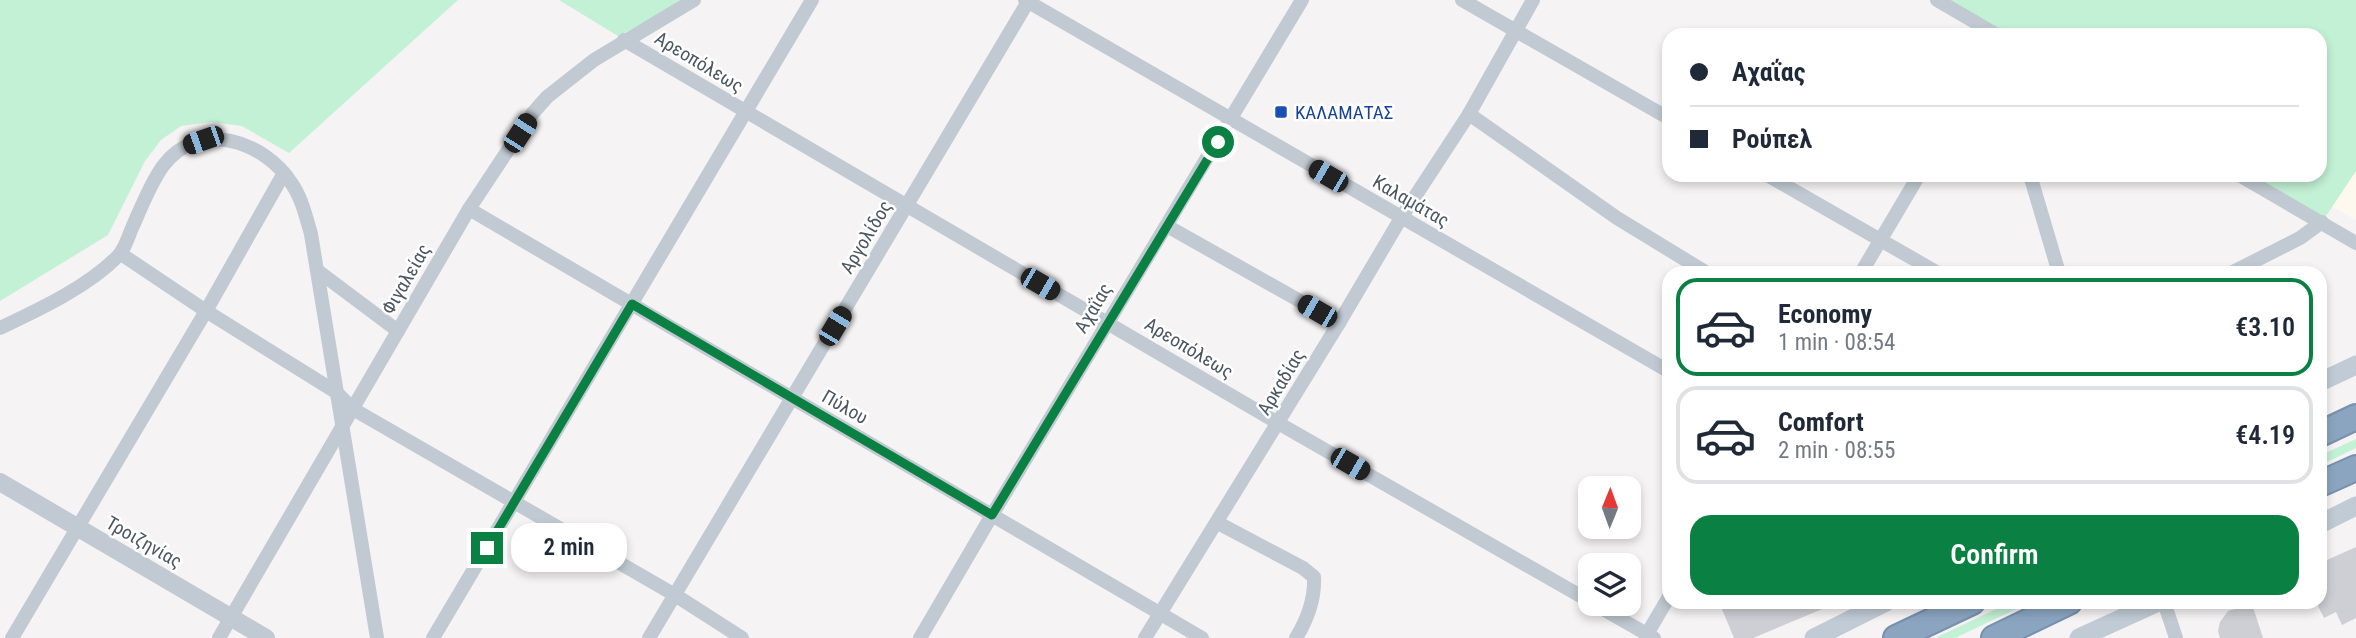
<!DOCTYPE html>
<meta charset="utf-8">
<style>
:root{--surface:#fff;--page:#f6f6f7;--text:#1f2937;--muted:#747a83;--line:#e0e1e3;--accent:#0b8043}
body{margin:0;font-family:"Roboto Condensed",sans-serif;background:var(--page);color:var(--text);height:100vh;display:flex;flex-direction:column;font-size:26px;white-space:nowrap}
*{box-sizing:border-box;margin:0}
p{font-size:23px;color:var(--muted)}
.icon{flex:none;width:38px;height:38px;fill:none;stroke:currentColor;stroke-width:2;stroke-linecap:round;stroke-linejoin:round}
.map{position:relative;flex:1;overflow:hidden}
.sheet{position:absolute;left:1662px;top:266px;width:665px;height:343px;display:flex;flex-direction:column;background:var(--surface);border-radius:21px;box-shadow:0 4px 10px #0003}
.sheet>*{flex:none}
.guide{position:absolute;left:1662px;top:28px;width:665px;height:154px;border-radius:21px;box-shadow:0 4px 10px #0003;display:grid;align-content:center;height:154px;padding:0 28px;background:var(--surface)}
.needle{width:46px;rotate:1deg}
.fabs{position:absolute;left:1578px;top:476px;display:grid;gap:14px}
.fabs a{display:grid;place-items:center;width:63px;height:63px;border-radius:14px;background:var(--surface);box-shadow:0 4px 10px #0003;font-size:35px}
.end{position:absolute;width:32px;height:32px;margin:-16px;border:9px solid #0b8043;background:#fff;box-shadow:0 0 0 4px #fff}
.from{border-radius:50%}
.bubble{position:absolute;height:49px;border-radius:21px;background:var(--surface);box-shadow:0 4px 10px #0003;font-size:23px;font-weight:600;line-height:49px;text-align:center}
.car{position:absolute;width:21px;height:42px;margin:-21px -10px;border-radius:9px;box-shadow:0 0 5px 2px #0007;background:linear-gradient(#222 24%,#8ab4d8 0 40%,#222 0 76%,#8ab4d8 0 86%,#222 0)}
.guide b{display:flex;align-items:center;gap:24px;height:66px;font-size:26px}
.guide b+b{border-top:2px solid var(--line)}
.guide i{width:18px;height:18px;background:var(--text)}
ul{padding:12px 0 0;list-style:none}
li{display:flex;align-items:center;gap:21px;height:98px;margin:0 14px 10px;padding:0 14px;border:4px solid var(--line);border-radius:21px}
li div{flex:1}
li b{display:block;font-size:26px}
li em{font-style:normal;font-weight:600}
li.selected{border-color:var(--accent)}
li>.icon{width:63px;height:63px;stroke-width:1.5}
.primary-button{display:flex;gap:14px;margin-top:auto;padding:14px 28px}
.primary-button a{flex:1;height:80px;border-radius:21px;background:var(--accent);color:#fff;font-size:28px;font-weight:600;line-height:80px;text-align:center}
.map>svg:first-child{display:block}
</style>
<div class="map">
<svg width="2356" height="638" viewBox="0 0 2356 638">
<rect width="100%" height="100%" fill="#f5f3f3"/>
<!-- commercial -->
<polygon fill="#fdf9ef" points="2356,123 2356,220 2309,194"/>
<!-- green -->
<g fill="#c3f1d5">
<polygon points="0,0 458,0 289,153 242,126 211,122 181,126 161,140 145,161 108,235 0,301"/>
<polygon points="559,0 690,0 618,36"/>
<polygon points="1951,0 2356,0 2356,171 2322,222 2240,175 2320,175 2320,35 1997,35"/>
<polygon points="2356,439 2356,448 2321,465 2321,455"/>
<polygon points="2011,602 2031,602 1955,638 1935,638"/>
</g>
<!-- building -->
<g fill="#cdcfd5">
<polygon points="2356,547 2356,618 2342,625 2336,612 2324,618 2316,602 2320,602 2320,561 2327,560"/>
<polygon points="1719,602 1839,602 1753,638 1734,638"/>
<polygon points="2252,604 2263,638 2220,638 2218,631 2220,622 2228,611"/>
</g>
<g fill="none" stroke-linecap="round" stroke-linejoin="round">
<defs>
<g id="motorway">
<polyline points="2320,434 2356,417"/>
<polyline points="2320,484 2356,468"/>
<polyline points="1896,638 1972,602"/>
<polyline points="1994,638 2069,602"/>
</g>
</defs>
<!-- motorway casing -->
<use href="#motorway" stroke="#7690ad" stroke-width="28"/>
<!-- minor -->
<g stroke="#c1cad2" stroke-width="14">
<polyline points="1025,0 1670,372"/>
<polyline points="1462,0 1670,119"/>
<polyline points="1937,0 1997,35"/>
<polyline points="624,40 1278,423 1591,602"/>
<polyline points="1469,114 1617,218 1707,273"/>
<polyline points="1767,175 1938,273"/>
<polyline points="2030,175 2059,273"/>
<polyline points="2239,175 2356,243"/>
<polyline points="469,209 1202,638"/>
<polyline points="1167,226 1339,323"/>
<polyline points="121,254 206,311 336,392 353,409 675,595 742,638"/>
<polyline points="318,271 398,331"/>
<polyline points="1861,273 1919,175"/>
<polyline points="2231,273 2300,238 2322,222"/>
<path d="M0,328C38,310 88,287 118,256C125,249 128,237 132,228C141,208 150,184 163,166C198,118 265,141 292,184C302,199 306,217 311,234L377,638"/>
<path d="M1218,523L1303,568L1314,577C1315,598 1307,620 1296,638"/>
<polyline points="2164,602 2176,638"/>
<polyline points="1594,604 1654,638"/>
<polyline points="1647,634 1670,595"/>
<polyline points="12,638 206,311 284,173"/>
<polyline points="219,638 469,209 532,114 547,97 594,60 694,0"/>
<polyline points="433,638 812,0"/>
<polyline points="649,638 1029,0"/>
<polyline points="920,638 992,515 1302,0"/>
<polyline points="1145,638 1339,323 1401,218 1469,114 1533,0"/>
</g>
<!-- tertiary -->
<polyline stroke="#c1cad2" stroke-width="18" points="0,482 266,638"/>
<!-- secondary -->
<g stroke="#c1cbd6" stroke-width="19">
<polyline points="2320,382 2356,365"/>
<polyline points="2320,524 2356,506"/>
<polyline points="1814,638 1886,602"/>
<polyline points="2079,638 2158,602"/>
</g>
<!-- motorway -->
<use href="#motorway" stroke="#8ba5c1" stroke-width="24"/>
</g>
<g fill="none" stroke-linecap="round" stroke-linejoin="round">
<!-- route -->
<polyline stroke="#0b8043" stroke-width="9" points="487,548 632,304 992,515 1218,142"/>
</g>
<!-- markers -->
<rect fill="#1a4fb4" stroke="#fff" stroke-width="2.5" x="1274" y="105" width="14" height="14" rx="3.5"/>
<g text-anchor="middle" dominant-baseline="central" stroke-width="5" stroke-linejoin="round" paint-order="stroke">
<!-- street labels -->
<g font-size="19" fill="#4a5661" stroke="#fff">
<text transform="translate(699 62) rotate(31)">Αρεοπόλεως</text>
<text transform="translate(1411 201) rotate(30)">Καλαμάτας</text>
<text transform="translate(866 237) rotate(-59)">Αργολίδος</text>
<text transform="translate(406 279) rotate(-60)">Φιγαλείας</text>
<text transform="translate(1093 308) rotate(-59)">Αχαΐας</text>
<text transform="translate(1189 348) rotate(31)">Αρεοπόλεως</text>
<text transform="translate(1281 382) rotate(-59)">Αρκαδίας</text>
<text transform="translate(845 407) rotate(30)">Πύλου</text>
<text transform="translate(144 542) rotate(30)">Τροιζηνίας</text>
</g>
<!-- transit labels -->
<g font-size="19" fill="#164399" stroke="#fff" text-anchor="start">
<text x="1295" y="112">ΚΑΛΑΜΑΤΑΣ</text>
</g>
</g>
</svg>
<div class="fabs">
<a><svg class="needle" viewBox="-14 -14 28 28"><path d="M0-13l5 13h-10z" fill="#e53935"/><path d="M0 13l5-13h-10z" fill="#747a83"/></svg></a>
<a><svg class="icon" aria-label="layers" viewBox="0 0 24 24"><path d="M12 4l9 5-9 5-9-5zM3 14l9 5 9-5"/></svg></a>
</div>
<i class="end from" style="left:1218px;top:142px"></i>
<i class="end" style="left:487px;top:548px"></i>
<div class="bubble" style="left:511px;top:523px;width:116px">2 min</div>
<i class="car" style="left:520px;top:133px;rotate:33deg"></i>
<i class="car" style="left:203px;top:140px;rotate:251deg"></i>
<i class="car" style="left:1328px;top:176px;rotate:300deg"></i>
<i class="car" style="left:1040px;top:284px;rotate:120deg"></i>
<i class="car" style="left:1317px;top:311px;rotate:300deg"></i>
<i class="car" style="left:835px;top:326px;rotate:31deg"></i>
<i class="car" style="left:1350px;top:464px;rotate:120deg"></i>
<div class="guide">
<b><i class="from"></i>Αχαΐας</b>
<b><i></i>Ρούπελ</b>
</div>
<section class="sheet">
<ul>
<li class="selected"><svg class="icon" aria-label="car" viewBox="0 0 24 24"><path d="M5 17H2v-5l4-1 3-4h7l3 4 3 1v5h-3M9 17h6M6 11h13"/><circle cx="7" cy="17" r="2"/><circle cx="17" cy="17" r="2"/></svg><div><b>Economy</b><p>1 min · 08:54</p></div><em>€3.10</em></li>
<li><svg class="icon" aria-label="car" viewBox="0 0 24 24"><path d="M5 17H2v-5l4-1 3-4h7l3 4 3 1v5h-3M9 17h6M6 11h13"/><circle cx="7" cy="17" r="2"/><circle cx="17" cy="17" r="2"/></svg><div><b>Comfort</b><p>2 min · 08:55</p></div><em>€4.19</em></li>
</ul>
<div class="primary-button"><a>Confirm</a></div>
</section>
</div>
